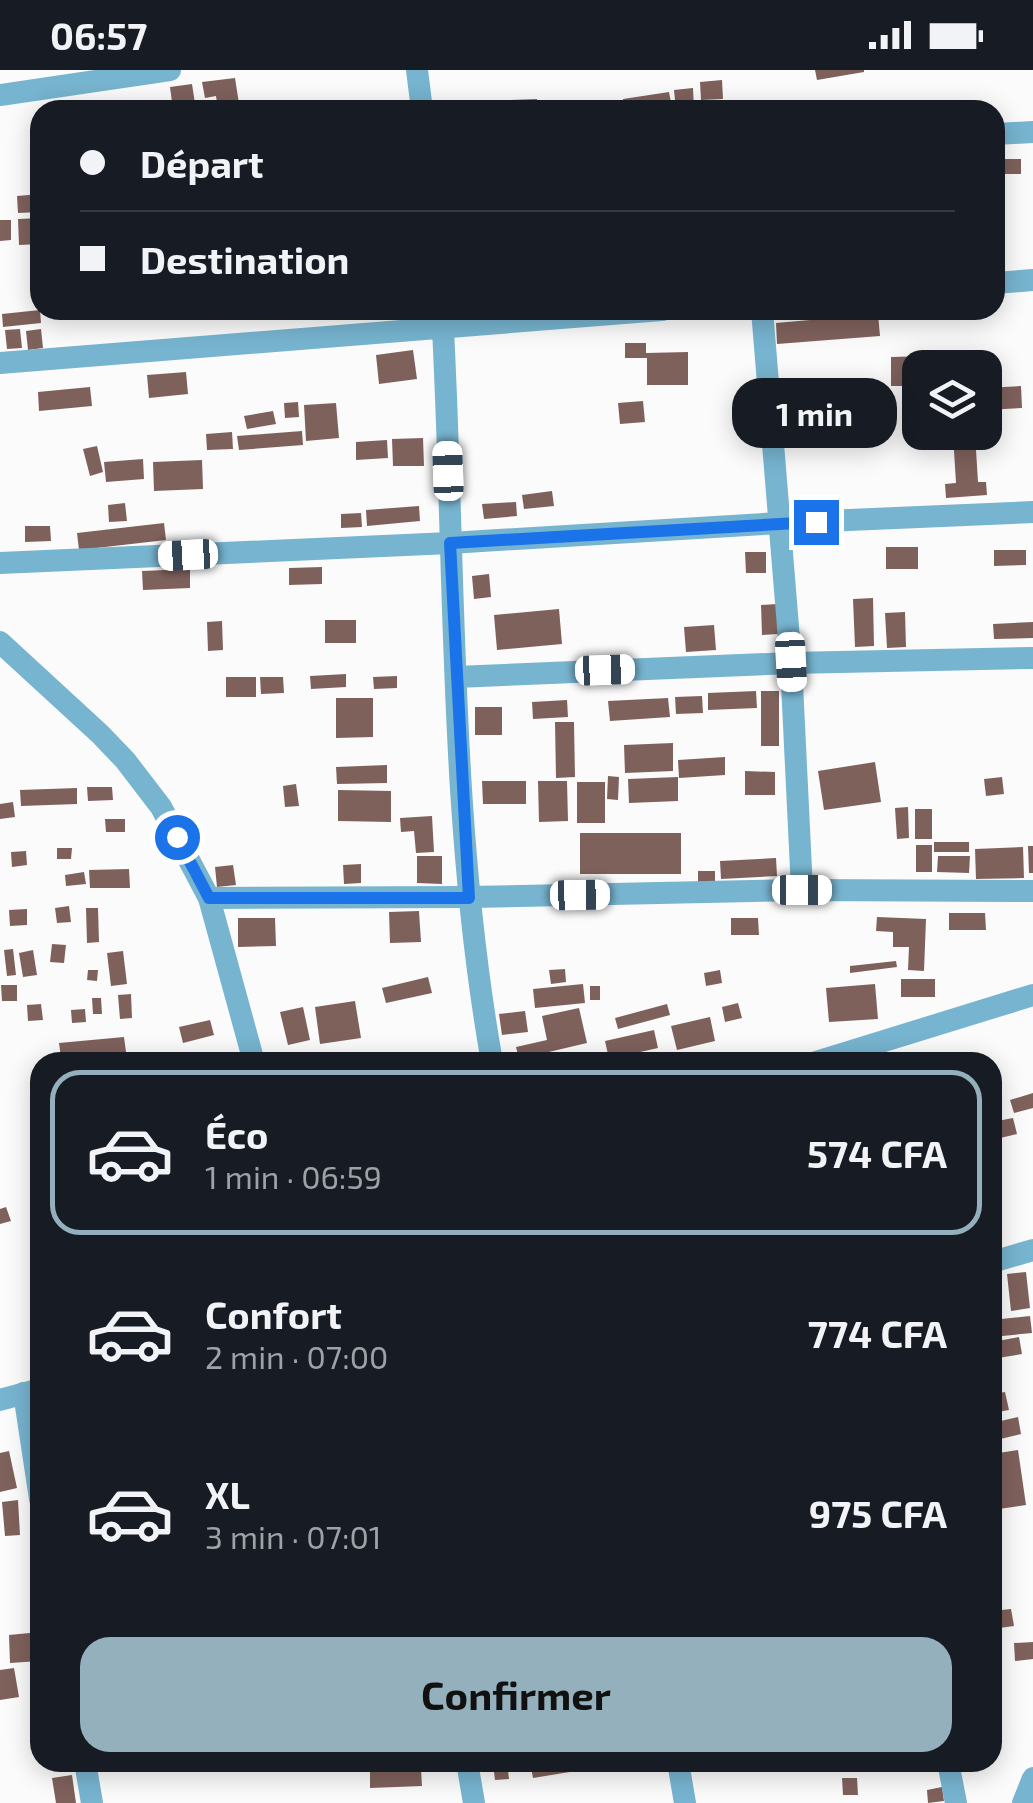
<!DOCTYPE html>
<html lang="fr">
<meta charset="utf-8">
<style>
:root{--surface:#171b24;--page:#20242c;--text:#f1f3f6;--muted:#9ea1a6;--line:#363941;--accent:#94b0bc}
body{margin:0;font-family:"Exo 2",sans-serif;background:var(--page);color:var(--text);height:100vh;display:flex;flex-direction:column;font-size:38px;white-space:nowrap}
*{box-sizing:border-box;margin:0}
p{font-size:32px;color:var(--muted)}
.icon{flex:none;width:55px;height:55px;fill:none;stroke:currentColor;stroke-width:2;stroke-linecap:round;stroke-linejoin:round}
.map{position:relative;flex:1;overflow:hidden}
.side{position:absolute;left:30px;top:982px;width:972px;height:720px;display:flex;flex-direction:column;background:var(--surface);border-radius:30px;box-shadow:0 5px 25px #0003}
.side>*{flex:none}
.top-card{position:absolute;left:30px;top:30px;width:975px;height:220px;border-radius:30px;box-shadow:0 5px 25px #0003;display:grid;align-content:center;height:220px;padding:0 50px;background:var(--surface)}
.controls{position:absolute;left:902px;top:280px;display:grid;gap:20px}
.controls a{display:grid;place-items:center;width:100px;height:100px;border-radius:20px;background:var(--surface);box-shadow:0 5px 25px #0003;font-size:50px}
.end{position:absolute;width:45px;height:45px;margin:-22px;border:12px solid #1a73e8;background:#fff;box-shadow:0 0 0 5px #fff}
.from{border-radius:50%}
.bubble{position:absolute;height:70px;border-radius:30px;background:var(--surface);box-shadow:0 5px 25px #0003;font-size:32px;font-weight:700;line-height:70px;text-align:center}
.car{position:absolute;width:30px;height:60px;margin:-30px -15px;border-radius:12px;box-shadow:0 0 8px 2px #0007;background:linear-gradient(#fff 24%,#345 0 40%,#fff 0 76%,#345 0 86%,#fff 0)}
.top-card b{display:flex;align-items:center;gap:35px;height:95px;font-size:38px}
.top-card b+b{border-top:2px solid var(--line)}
.top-card i{width:25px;height:25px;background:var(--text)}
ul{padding:18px 0 0;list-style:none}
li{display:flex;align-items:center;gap:30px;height:165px;margin:0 20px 15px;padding:0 30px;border:5px solid transparent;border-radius:30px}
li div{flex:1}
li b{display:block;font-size:38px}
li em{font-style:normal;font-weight:700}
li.current{border-color:var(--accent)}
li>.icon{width:90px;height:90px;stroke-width:1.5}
.action{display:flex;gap:20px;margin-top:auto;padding:20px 50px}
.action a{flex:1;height:115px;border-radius:30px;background:var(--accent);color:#111;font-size:40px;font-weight:700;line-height:115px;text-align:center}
.status{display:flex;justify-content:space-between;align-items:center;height:70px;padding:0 50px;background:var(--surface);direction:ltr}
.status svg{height:28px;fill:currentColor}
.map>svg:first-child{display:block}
</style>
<div class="status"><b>06:57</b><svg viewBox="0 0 49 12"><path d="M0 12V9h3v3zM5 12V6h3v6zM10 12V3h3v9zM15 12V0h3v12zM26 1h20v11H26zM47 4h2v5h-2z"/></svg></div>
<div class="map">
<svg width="1033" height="1733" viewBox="0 0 1033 1733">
<rect width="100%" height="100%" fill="#fbfbfb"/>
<!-- building -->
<g fill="#7f615c">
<polygon points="815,0 864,0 864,2 817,10"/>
<polygon points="235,8 240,40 218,40 216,26 205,28 202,12"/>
<polygon points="722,10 723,29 701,30 700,12"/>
<polygon points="192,14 196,40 173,40 170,17"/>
<polygon points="693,18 694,40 676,40 674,20"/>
<polygon points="669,22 672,38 625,40 623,29"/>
<polygon points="537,29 537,40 510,40 510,30"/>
<polygon points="502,32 504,40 468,40 467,38"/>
<rect x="995" y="89" width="26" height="15"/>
<polygon points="40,124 40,142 18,143 17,126"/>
<polygon points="40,148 40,174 19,175 18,149"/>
<polygon points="0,150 11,150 11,170 0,171"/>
<polygon points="40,240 41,253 3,257 2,244"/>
<polygon points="878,244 880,266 777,274 776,253"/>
<polygon points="20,259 22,278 7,279 5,260"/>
<polygon points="41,259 43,278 28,280 26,261"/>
<polygon points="625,273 646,273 646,283 688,282 688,315 647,315 647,288 625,288"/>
<polygon points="413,280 417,309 379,314 376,285"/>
<polygon points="964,285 965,298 920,298 920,316 891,316 891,287"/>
<polygon points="186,302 188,324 149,328 147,305"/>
<polygon points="1021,316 1022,338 985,340 985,318"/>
<polygon points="90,317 92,336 39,341 38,322"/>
<polygon points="643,331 645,352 620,354 618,333"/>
<polygon points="298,332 299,347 285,348 284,333"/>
<polygon points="336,333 339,368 306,371 304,335"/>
<polygon points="273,341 276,354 247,359 244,346"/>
<polygon points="746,344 749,354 737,358 735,347"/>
<polygon points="302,361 303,375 239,380 237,366"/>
<polygon points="232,362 233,379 207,380 206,364"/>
<polygon points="975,364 978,412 986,412 987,425 946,428 945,414 956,413 953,365"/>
<polygon points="423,368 424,396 393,396 392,369"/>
<polygon points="387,370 388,388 356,390 356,372"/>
<polygon points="97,376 103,402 90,406 83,379"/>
<polygon points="143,389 144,409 106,412 104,392"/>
<polygon points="202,390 203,419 154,421 153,392"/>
<polygon points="552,421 554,436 524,439 522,425"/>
<polygon points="516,432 517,446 484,449 482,434"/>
<polygon points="125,433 127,451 109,452 108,435"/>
<polygon points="419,436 420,451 367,456 366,440"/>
<polygon points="361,443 362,457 341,458 341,444"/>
<polygon points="164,453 166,470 79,480 77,463"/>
<polygon points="25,456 50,456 51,471 25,472"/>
<rect x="886" y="477" width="32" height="22"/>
<polygon points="994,480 1026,480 1026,495 994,496"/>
<polygon points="745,482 766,482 766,503 746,503"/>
<polygon points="322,497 322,514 289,515 289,498"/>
<polygon points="190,499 190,518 143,520 142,501"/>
<polygon points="489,504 491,527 474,529 472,506"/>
<polygon points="873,528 874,576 855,577 853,529"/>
<polygon points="777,534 778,564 762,565 761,535"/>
<polygon points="559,539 562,574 497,580 494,545"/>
<polygon points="905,542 906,577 887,578 885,543"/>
<rect x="325" y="550" width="31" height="23"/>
<polygon points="222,551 223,580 208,581 207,552"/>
<polygon points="1033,552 1033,568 994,569 993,554"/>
<polygon points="714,555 716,580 686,582 684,557"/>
<polygon points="346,604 346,617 311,619 310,606"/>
<polygon points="397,606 397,618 374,619 373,607"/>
<rect x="226" y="607" width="30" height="20"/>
<polygon points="260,607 283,607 284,623 261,624"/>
<polygon points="756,621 757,638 708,640 708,623"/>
<rect x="761" y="621" width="18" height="55"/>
<polygon points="702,626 703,643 676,644 675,627"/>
<polygon points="336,628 373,628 373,667 336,668"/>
<polygon points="668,628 670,647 610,651 608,631"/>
<polygon points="567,630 568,647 533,649 532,632"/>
<rect x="475" y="637" width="27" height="28"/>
<polygon points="555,652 574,652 575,707 556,708"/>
<polygon points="673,673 673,701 625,703 624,675"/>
<polygon points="725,687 725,705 679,708 678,690"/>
<polygon points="875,692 881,732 824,740 818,701"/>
<polygon points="387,695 387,713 337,714 336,697"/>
<polygon points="745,701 775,702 775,725 745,725"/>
<polygon points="608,706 619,707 618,730 607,729"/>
<polygon points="678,707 678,731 629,733 628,709"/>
<polygon points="1002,707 1004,724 986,726 984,709"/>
<polygon points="482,711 526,711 526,734 483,734"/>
<polygon points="538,711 567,711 568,751 539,752"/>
<rect x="577" y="712" width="28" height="41"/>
<polygon points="296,714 299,736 285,737 283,716"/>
<polygon points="87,717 112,717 113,730 88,731"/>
<polygon points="77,718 77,734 21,736 20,720"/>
<polygon points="338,720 391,721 391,752 338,751"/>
<polygon points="13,732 15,747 0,749 0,734"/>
<polygon points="908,737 909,768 897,769 895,738"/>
<rect x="915" y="739" width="17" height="30"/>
<polygon points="432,746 434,782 416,783 414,761 401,762 400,748"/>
<polygon points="105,749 125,749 125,762 106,762"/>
<rect x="580" y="763" width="101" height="41"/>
<rect x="934" y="772" width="35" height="10"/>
<rect x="916" y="775" width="16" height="27"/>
<polygon points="1028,776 1033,776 1033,803 1029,803"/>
<polygon points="1023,777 1024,808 976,809 975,779"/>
<polygon points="57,778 72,778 71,789 57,789"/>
<polygon points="26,781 27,795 12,797 11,782"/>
<polygon points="417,786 442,786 442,814 417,813"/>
<polygon points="938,786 970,786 969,803 937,802"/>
<polygon points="776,788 777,806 721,809 720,791"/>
<polygon points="361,794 361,813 344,814 343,795"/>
<polygon points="233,795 236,815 217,817 215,797"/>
<polygon points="129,799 130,818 90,818 89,800"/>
<rect x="698" y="801" width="17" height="16"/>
<polygon points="84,802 86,814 66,816 65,805"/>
<polygon points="69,836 71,852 57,853 55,838"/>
<polygon points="86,838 98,838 99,872 87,873"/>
<polygon points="27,839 27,855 10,856 9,840"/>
<polygon points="419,841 421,872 390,873 389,842"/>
<polygon points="949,843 985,843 986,860 949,860"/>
<polygon points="877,847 926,849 924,901 908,900 909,877 893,877 893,862 876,861"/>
<polygon points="238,848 275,848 276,876 238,877"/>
<polygon points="731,848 758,848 759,865 731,865"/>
<polygon points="52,874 66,875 64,893 50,892"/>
<polygon points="13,879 16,905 7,906 4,880"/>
<polygon points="33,880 37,905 23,907 19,883"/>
<polygon points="123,881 127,914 111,916 107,883"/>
<polygon points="896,891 897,897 850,903 850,896"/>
<polygon points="565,899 566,912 551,914 549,900"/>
<polygon points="88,900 98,900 97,911 87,910"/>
<polygon points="720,900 722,913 706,916 704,903"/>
<polygon points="428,907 432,923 386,933 382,918"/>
<rect x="901" y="909" width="34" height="18"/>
<polygon points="583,914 585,933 535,938 533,919"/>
<polygon points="875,914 878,949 829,952 826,918"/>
<polygon points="1,915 17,915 17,931 2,931"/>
<rect x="590" y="916" width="10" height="14"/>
<polygon points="131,924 132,948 120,949 118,925"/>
<polygon points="92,928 101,928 102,944 93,944"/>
<polygon points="355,931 361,968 320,974 315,937"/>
<polygon points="738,933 742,948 725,952 722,937"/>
<polygon points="41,934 43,950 28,951 27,935"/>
<polygon points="667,934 670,945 618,959 615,948"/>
<polygon points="303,937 310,970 288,975 280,942"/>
<polygon points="579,938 587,973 519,989 516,977 547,970 542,946"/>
<polygon points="85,939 86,952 72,953 71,940"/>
<polygon points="525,941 528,962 502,965 499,944"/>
<polygon points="710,947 715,971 677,980 671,956"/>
<polygon points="210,950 214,965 183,973 179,957"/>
<polygon points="654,960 658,978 609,989 605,971"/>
<polygon points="124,967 126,982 61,988 59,973"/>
<polygon points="1033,1023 1033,1038 1014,1043 1010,1030"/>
<polygon points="1013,1048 1017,1064 992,1070 992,1052"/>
<polygon points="6,1137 11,1151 0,1154 0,1139"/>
<polygon points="1026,1202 1030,1238 1011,1241 1007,1204"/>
<polygon points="1030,1246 1032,1263 992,1267 992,1250"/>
<polygon points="1019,1267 1022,1284 992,1289 992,1272"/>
<polygon points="1005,1322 1009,1340 992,1343 992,1324"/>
<polygon points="1018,1347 1021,1364 992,1371 992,1353"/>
<polygon points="1018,1380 1026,1435 992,1440 992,1384"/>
<polygon points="9,1381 17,1418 0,1422 0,1383"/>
<polygon points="18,1430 20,1465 5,1466 2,1432"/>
<polygon points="1011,1539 1014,1556 992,1559 992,1541"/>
<polygon points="40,1562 40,1591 10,1593 9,1565"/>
<polygon points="1033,1572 1033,1589 1015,1591 1014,1573"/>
<polygon points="14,1598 19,1627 0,1630 0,1600"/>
<polygon points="507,1692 509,1709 495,1710 493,1694"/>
<polygon points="530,1692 580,1692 582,1700 533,1708"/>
<polygon points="421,1699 422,1716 370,1718 370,1700"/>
<polygon points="72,1705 76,1733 56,1733 52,1708"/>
<polygon points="842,1708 857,1708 858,1725 843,1725"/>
<polygon points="942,1717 944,1731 928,1733 927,1720"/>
</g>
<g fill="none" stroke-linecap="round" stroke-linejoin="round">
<!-- minor -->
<g stroke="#77b4cf" stroke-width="22">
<polyline points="417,0 422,40"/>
<polyline points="0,25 170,0"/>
<polyline points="995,64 1033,62"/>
<polyline points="995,213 1033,210"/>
<path d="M442,240C456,491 448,745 492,992"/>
<polyline points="762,240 791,593 802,820"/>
<polyline points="0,293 662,240"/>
<polyline points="0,493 450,473 779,453 1033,442"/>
<polyline points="0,572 100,664 125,690 161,737 209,828 254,992"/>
<polyline points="456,607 791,593 1033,588"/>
<polyline points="209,828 469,827 802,820 1033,821"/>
<polyline points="816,992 1033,925"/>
<polyline points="992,1192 1033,1180"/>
<polyline points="24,1323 40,1429"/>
<polyline points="0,1330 40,1319"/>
<polyline points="85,1692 92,1733"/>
<polyline points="467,1692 474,1733"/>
<polyline points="678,1692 685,1733"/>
<polyline points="948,1692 956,1733"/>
<polyline points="1023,1733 1033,1708"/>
</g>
</g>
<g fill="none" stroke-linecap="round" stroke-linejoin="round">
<!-- route -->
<polyline stroke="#1a73e8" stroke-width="12" points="177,767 209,828 469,828 450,473 816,452"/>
</g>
</svg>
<div class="controls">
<a><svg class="icon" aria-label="layers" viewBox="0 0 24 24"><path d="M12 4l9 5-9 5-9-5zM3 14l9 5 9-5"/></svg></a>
</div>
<i class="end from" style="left:177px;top:767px"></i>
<i class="end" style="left:816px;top:452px"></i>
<div class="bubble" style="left:732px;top:308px;width:165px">1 min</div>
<i class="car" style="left:448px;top:401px;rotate:358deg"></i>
<i class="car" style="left:188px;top:485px;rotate:267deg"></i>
<i class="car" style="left:791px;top:592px;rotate:177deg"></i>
<i class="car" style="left:605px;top:600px;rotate:88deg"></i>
<i class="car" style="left:802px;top:820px;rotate:90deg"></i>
<i class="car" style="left:580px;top:825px;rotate:89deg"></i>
<div class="top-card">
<b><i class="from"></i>Départ</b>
<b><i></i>Destination</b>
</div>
<section class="side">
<ul>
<li class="current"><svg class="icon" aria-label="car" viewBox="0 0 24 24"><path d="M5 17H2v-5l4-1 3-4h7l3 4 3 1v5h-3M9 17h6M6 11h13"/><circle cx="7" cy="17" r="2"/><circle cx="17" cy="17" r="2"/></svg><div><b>Éco</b><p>1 min · 06:59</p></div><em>574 CFA</em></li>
<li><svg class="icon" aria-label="car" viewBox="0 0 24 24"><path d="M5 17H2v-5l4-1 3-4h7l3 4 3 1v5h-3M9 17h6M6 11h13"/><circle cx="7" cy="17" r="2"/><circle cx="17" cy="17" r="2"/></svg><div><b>Confort</b><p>2 min · 07:00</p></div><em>774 CFA</em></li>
<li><svg class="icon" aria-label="car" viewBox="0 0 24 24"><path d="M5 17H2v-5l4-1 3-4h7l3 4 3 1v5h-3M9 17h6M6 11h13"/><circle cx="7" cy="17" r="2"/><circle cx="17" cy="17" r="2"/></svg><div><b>XL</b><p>3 min · 07:01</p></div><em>975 CFA</em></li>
</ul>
<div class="action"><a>Confirmer</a></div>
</section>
</div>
